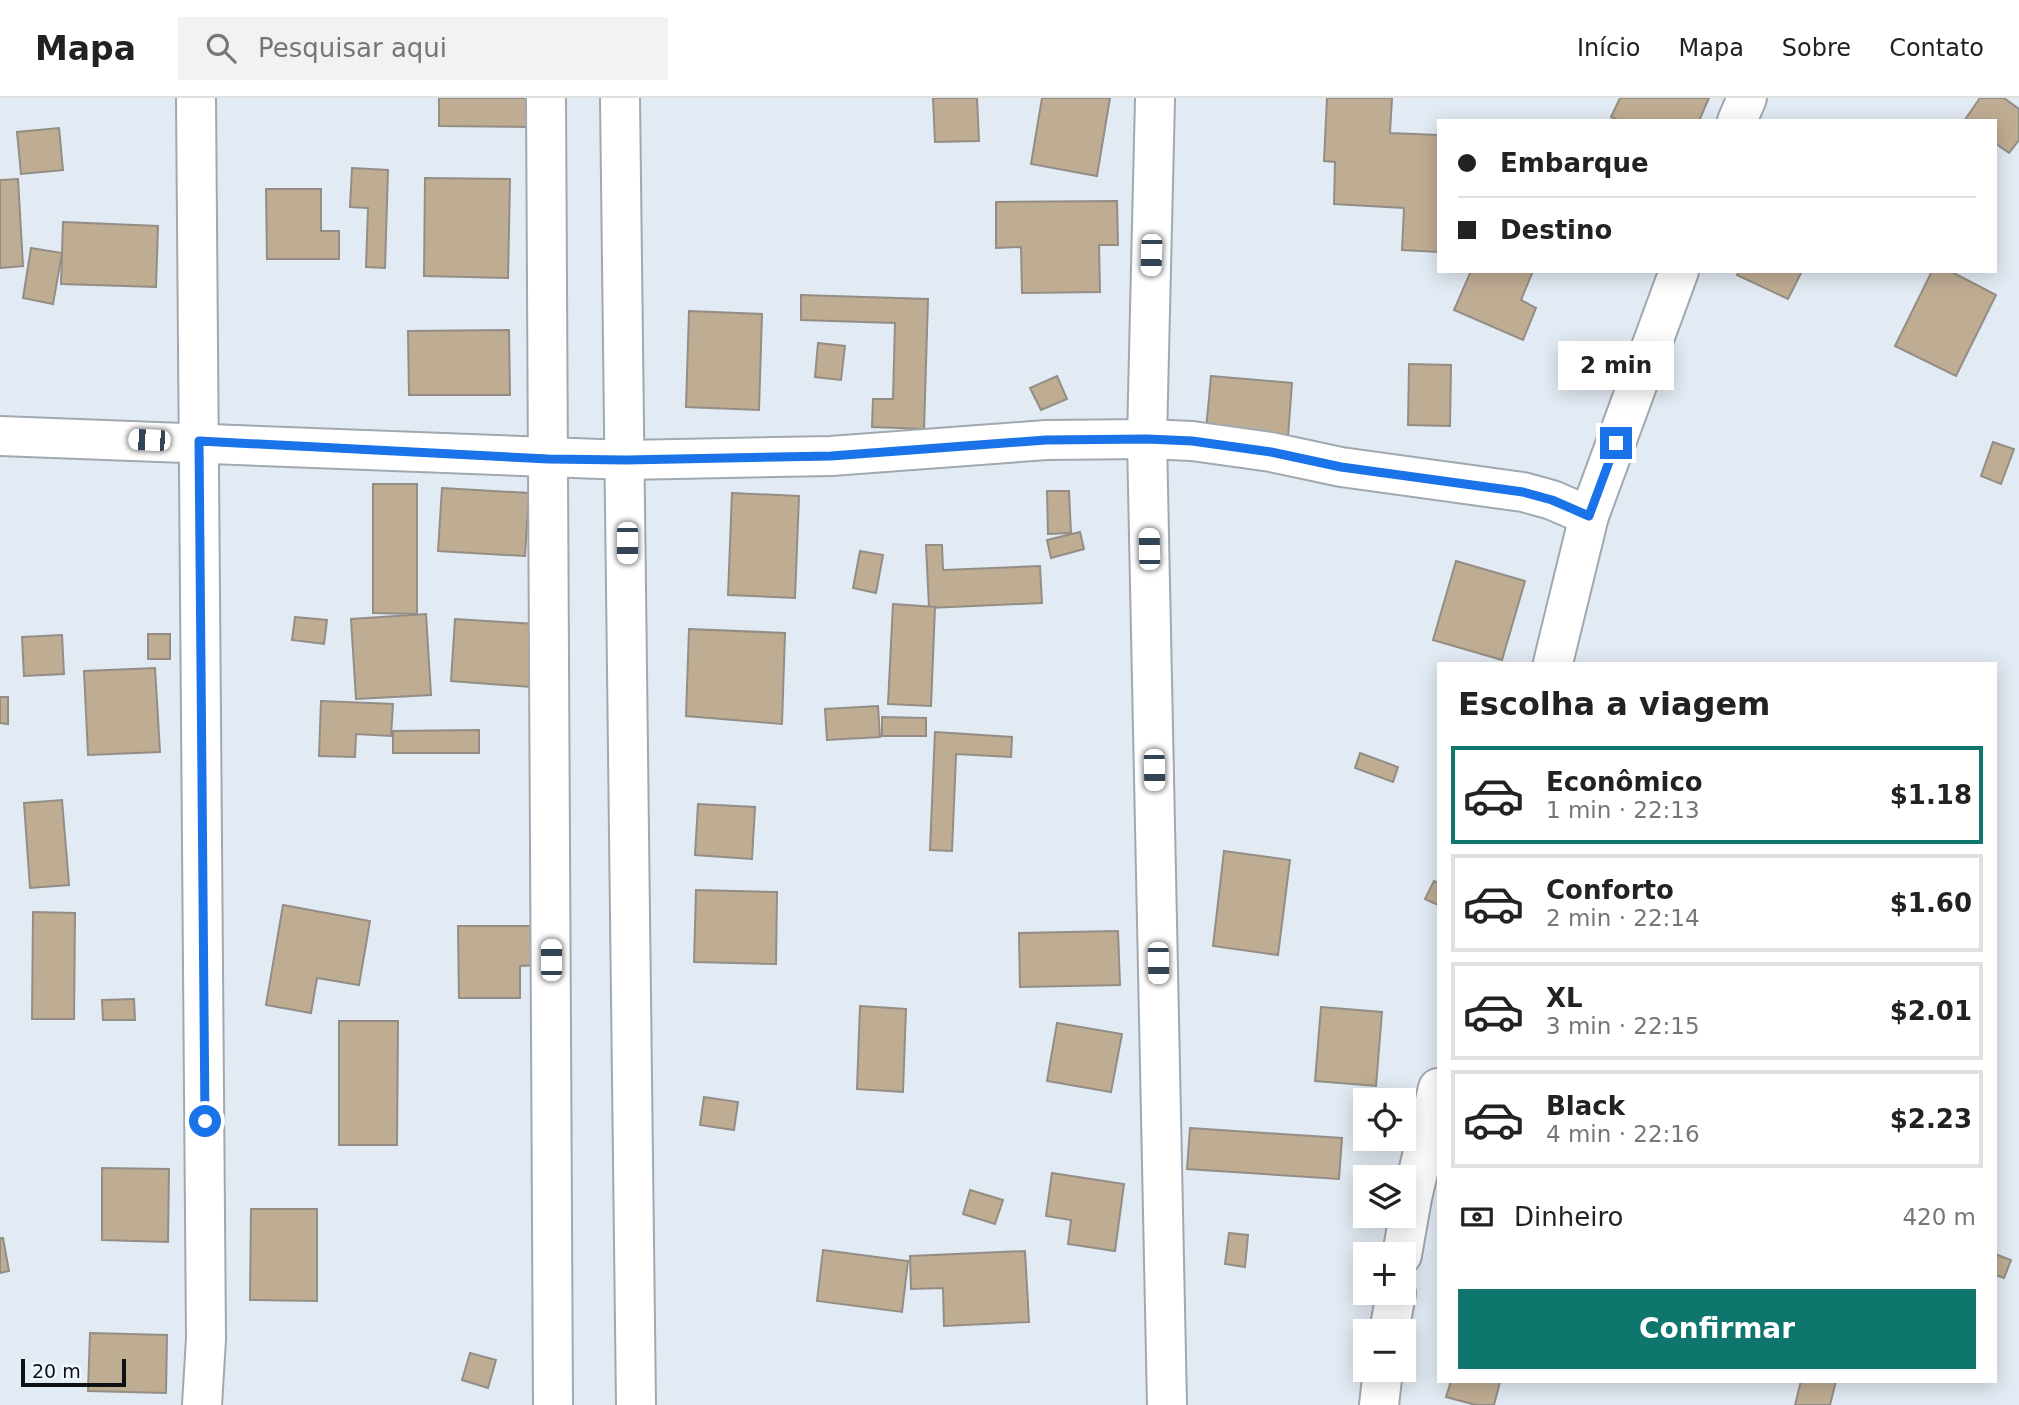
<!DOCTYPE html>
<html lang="pt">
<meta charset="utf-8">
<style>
:root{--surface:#fff;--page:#f2f2f2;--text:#222;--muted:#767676;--line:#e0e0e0;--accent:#0f766e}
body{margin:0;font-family:"DejaVu Sans",sans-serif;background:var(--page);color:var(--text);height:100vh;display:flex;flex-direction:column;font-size:26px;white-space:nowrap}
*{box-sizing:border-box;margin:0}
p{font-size:23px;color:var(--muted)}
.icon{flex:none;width:38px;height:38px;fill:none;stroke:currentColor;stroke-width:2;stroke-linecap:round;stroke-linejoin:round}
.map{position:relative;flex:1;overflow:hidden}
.sheet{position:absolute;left:1437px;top:564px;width:560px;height:721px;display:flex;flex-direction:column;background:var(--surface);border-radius:0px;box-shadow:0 4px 18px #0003}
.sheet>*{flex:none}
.banner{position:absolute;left:1437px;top:21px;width:560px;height:154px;border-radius:0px;box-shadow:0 4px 18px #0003;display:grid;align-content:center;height:154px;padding:0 21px;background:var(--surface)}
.buttons{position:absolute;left:1353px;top:990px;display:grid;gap:14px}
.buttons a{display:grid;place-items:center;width:63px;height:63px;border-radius:0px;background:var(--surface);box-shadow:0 4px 18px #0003;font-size:35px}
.scale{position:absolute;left:21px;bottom:18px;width:105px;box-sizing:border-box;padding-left:7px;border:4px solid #0e1113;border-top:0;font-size:19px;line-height:24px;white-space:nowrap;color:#0e1113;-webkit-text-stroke:5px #f0f7fe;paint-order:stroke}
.end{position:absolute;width:32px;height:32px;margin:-16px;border:9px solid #1a73e8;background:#fff;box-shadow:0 0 0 4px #fff}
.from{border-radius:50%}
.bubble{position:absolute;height:49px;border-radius:0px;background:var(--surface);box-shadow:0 4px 18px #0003;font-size:23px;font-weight:700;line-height:49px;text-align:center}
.car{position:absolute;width:21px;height:42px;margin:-21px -10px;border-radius:9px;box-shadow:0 0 5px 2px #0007;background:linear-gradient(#fff 24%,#345 0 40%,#fff 0 76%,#345 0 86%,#fff 0)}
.banner b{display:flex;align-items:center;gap:24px;height:66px;font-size:26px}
.banner b+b{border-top:2px solid var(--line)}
.banner i{width:18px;height:18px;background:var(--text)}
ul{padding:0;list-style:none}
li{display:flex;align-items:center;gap:21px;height:98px;margin:0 14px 10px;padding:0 7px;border:4px solid var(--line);border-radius:0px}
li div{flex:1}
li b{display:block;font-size:26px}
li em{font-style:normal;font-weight:700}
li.current{border-color:var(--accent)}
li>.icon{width:63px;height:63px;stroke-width:1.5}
h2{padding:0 21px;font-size:32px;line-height:84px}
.pay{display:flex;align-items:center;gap:18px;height:77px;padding:0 21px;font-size:26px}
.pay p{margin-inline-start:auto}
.action{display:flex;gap:14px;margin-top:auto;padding:14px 21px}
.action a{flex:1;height:80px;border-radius:0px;background:var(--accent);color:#fff;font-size:28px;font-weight:700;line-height:80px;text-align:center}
header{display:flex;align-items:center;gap:42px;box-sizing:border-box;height:98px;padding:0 35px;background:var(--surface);border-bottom:2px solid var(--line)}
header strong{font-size:33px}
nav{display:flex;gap:38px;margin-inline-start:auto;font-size:24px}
.search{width:490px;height:63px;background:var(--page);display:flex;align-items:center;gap:18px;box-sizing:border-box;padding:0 24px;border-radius:0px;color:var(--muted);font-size:26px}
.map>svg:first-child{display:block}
</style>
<header>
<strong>Mapa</strong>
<div class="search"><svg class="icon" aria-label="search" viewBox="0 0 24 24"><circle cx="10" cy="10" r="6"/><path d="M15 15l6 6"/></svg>Pesquisar aqui</div>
<nav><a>Início</a><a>Mapa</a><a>Sobre</a><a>Contato</a></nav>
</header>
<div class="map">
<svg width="2019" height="1307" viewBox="0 0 2019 1307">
<rect width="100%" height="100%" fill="#e2eaf3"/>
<!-- building -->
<g fill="#bfad93" stroke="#938d85" stroke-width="2">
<polygon points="439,0 529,0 529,29 439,28"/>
<polygon points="933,0 977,0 979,43 935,44"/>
<polygon points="1042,0 1110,0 1097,78 1031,66"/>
<polygon points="1327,0 1392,0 1390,35 1438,37 1438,154 1402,152 1404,110 1334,106 1335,64 1324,63"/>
<polygon points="1620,0 1709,0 1699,23 1620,23 1611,19"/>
<polygon points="1980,0 2004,0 2019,11 2019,42 2009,55 1995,45 1995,23 1964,23"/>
<polygon points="59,30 63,72 21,76 17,34"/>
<polygon points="352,70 388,72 385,170 366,169 368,110 350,109"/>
<polygon points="425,80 510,81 508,180 424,178"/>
<polygon points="18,81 23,168 0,170 0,82"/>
<polygon points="266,91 321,91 321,133 339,133 339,161 267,161"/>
<polygon points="1117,103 1118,147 1099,147 1100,194 1022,195 1021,149 996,150 996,104"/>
<polygon points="63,124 158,128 156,189 61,186"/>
<polygon points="31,150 62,155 53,206 23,200"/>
<polygon points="1471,173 1533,173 1521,202 1536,210 1523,242 1454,212"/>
<polygon points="1739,173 1802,173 1788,201 1737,177"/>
<polygon points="1932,173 1950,173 1996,197 1956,278 1895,248"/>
<polygon points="801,197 928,201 924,331 872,329 873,301 893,301 895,225 801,222"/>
<polygon points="689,213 762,216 759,312 686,309"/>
<polygon points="509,232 510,297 409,297 408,233"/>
<polygon points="818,245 845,248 841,282 815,279"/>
<polygon points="1409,266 1451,267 1450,328 1408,327"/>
<polygon points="1057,278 1067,301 1041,312 1030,290"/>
<polygon points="1211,278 1292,285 1288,339 1206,332"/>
<polygon points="1993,344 2014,351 2001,386 1981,378"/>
<polygon points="373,386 417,386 417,516 373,515"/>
<polygon points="442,390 529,395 525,458 438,453"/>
<polygon points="1047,393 1069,393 1071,435 1048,436"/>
<polygon points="732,395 799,398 795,500 728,497"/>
<polygon points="1080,434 1084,451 1051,460 1047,442"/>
<polygon points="926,447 942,447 943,472 1040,468 1042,505 929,510"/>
<polygon points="860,453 883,457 876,495 853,490"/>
<polygon points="1456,463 1525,483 1502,562 1433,542"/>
<polygon points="893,506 935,509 931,608 888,606"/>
<polygon points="426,516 431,597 356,601 351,521"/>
<polygon points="295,519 327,522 324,546 292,542"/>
<polygon points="455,521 535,526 531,589 451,583"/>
<polygon points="689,531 785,535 782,626 686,618"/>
<rect x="148" y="536" width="22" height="25"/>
<polygon points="62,537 64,576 24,578 22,539"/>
<polygon points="155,570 160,654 88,657 84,573"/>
<polygon points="0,599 8,599 8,626 0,625"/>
<polygon points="321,603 393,606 391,638 356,636 355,659 319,658"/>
<polygon points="878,608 880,639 827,642 825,611"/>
<polygon points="882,619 926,620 926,638 882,638"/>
<polygon points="479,632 479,655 393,655 393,633"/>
<polygon points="935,634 1012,639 1011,659 956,656 952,753 930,752"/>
<polygon points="1360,655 1398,669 1393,684 1355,670"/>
<polygon points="62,702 69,787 30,790 24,705"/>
<polygon points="698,706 755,709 752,761 695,757"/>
<polygon points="1224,753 1290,762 1278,857 1213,848"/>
<polygon points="1434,783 1438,785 1438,807 1425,801"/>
<polygon points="696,792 777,794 776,866 694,864"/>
<polygon points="283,807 370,823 359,887 317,880 311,915 266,907"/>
<polygon points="33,814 75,815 74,921 32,921"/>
<polygon points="458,828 537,828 537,867 520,868 520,900 459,900"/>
<polygon points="1118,833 1120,887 1020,889 1019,835"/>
<polygon points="134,901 135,922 103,922 102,902"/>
<polygon points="860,908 906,911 903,994 857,991"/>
<polygon points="1321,909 1382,914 1376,988 1315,983"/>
<polygon points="339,923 398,923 397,1047 339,1047"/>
<polygon points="1057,925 1122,936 1111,994 1047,983"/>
<polygon points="704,999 738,1004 734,1032 700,1027"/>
<polygon points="1190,1030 1342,1040 1339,1081 1187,1071"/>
<polygon points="102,1070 169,1071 168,1144 102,1142"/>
<polygon points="1052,1075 1124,1086 1115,1153 1068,1146 1071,1122 1046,1118"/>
<polygon points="970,1092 1003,1102 995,1126 963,1116"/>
<polygon points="251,1111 317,1111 317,1203 250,1202"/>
<polygon points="1229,1135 1248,1137 1245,1169 1225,1166"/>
<polygon points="0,1140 3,1140 9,1173 0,1175"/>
<polygon points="823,1152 908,1163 902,1214 817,1203"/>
<polygon points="1025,1153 1029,1224 944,1228 943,1190 911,1191 910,1158"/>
<polygon points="1995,1156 2011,1162 2004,1180 1995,1177"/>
<polygon points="90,1235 167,1237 166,1295 88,1293"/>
<polygon points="470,1255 496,1262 488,1290 462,1282"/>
<polygon points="1451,1283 1500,1284 1494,1307 1476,1307 1446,1299"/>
<polygon points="1801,1283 1836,1283 1830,1307 1795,1307"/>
</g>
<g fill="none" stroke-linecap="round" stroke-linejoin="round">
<defs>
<g id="street">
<polyline points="196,0 206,1241 202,1307"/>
<polyline points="546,0 553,1307"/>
<polyline points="620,0 636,1307"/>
<polyline points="1155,0 1147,341 1167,1307"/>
<polyline points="1737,23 1747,0"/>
<polyline points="0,338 626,362 831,358 1046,342 1147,341 1192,343 1271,354 1341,369 1523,394 1552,402 1589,418"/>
<polyline points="1553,565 1589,418 1679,173"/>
<polyline points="1402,1157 1412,1100 1438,990"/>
<polyline points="1389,1234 1396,1195"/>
<polyline points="1379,1307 1383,1272"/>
</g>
</defs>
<!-- street casing -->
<use href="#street" stroke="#a0a8b0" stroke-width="42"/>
<!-- street -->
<use href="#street" stroke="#fff" stroke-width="38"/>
</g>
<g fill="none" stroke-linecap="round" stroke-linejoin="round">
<!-- route -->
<polyline stroke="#1a73e8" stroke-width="9" points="205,1023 199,343 548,361 626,362 831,358 1046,342 1147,341 1192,343 1271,354 1341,369 1523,394 1552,402 1589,418 1616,345"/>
</g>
</svg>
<div class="buttons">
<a><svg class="icon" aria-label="locate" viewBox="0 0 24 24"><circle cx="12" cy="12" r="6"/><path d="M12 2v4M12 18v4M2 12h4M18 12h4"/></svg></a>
<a><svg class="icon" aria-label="layers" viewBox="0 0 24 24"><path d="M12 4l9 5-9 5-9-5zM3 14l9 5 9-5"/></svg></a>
<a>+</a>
<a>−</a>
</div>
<div class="scale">20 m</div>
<i class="end from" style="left:205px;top:1023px"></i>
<i class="end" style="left:1616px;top:345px"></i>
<div class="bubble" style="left:1558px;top:243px;width:116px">2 min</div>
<i class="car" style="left:1151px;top:157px;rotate:182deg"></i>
<i class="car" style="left:149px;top:342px;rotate:272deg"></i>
<i class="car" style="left:627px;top:445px;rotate:180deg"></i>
<i class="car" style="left:1149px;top:451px;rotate:359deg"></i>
<i class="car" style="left:1154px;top:672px;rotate:179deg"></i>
<i class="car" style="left:551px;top:862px;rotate:0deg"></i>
<i class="car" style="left:1158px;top:865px;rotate:179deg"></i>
<div class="banner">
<b><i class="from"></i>Embarque</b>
<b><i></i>Destino</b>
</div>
<section class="sheet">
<h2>Escolha a viagem</h2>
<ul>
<li class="current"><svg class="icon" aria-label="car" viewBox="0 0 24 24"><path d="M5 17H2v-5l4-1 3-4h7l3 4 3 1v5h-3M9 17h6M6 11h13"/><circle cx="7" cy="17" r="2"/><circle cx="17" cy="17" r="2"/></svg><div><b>Econômico</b><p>1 min · 22:13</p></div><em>$1.18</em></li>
<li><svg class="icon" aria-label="car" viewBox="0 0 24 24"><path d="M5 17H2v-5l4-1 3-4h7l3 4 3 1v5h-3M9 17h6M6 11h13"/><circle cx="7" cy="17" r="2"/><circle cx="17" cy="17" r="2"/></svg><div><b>Conforto</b><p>2 min · 22:14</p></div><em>$1.60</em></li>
<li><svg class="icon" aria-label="car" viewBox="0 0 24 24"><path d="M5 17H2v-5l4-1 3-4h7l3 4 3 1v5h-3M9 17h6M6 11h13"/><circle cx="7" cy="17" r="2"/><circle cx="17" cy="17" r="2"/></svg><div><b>XL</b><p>3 min · 22:15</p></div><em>$2.01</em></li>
<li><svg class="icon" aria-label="car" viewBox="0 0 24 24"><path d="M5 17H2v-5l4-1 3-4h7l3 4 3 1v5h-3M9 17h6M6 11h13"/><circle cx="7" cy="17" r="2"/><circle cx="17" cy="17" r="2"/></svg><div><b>Black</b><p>4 min · 22:16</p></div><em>$2.23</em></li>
</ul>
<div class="pay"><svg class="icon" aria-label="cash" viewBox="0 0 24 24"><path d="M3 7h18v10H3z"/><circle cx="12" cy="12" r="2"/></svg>Dinheiro<p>420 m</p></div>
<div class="action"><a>Confirmar</a></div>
</section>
</div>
